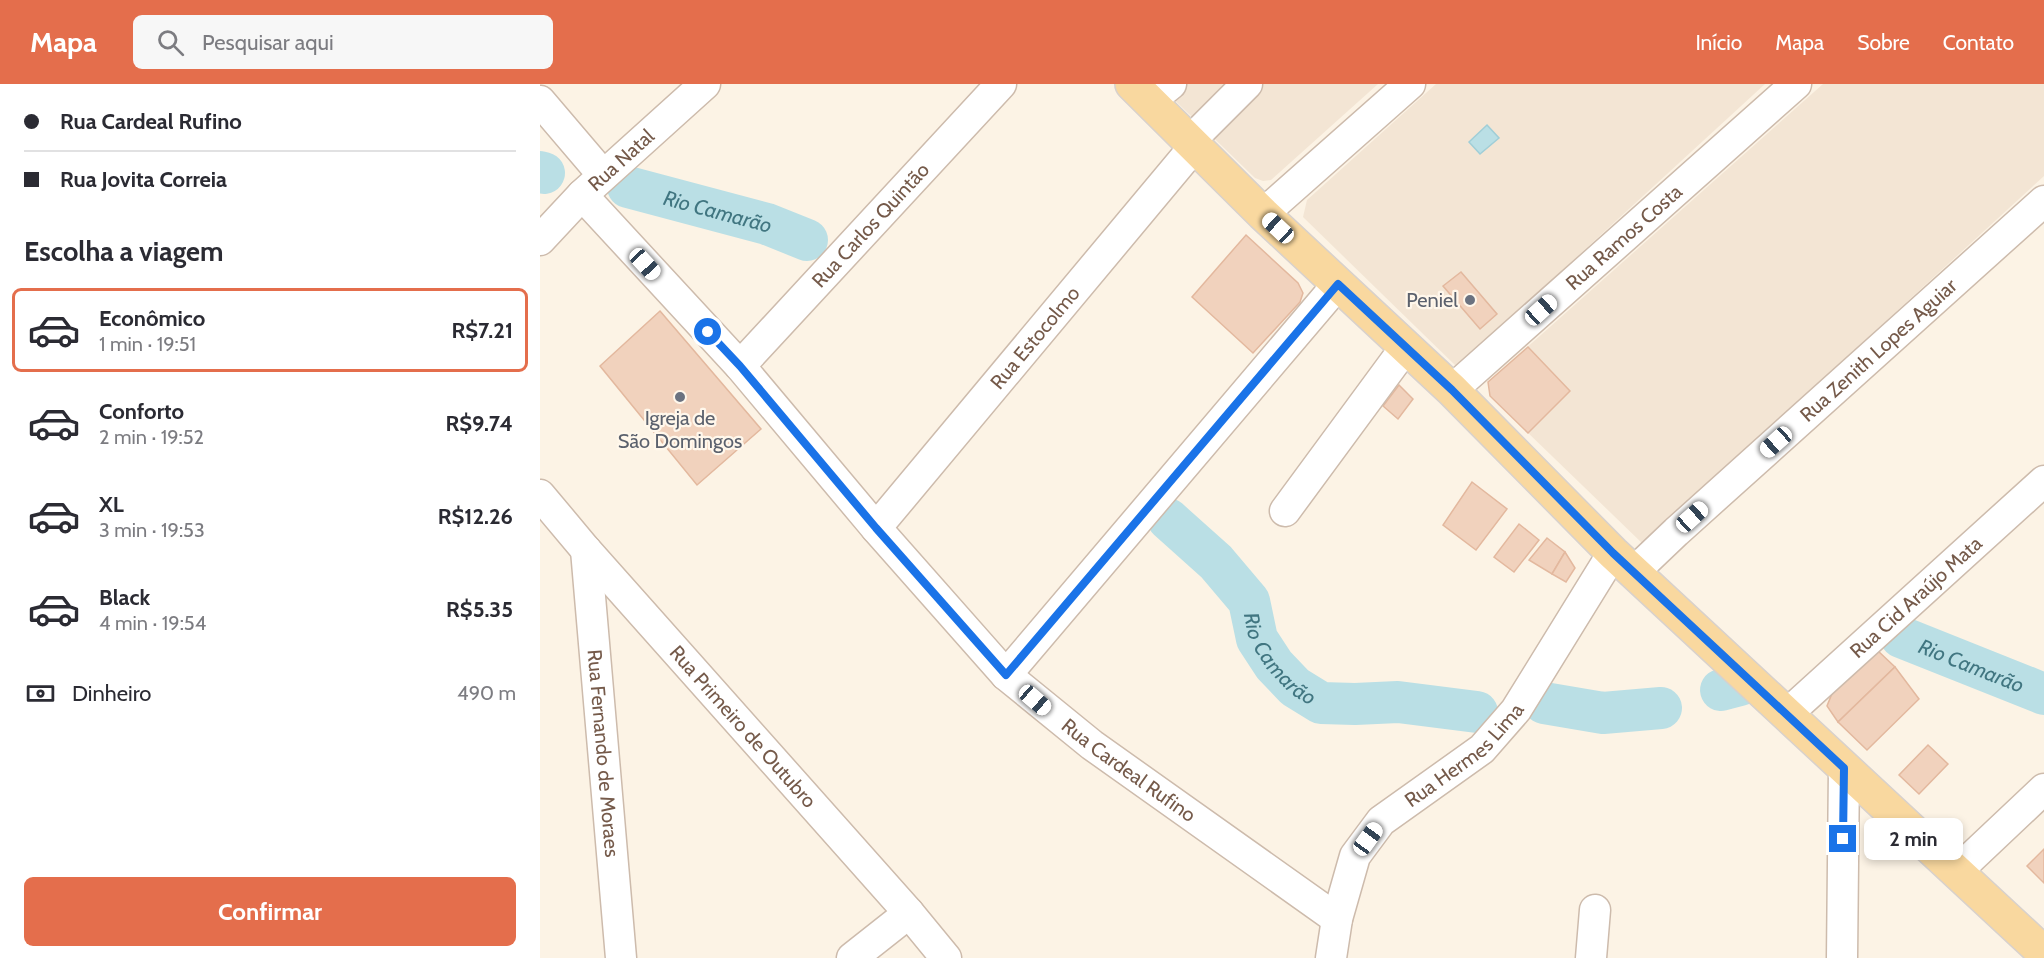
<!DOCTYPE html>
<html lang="pt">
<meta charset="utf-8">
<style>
:root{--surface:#fff;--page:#f7f7f7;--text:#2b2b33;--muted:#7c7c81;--line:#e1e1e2;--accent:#e46e4c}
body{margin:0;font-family:Cabin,sans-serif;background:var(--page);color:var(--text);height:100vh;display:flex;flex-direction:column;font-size:22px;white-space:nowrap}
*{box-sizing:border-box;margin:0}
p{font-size:20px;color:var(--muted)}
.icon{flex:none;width:33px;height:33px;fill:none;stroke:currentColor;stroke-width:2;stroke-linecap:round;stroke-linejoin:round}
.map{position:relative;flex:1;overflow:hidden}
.drawer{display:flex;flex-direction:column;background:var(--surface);width:540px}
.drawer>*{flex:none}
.banner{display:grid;align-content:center;height:132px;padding:0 24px;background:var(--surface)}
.end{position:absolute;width:27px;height:27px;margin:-14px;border:8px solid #1a73e8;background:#fff;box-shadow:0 0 0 3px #fff}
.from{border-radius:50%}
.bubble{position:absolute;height:42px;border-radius:9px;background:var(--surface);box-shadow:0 3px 9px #0003;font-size:20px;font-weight:700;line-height:42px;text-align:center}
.car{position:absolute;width:18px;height:36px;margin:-18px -9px;border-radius:8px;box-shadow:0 0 4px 2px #0007;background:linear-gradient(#fff 24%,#345 0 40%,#fff 0 76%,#345 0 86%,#fff 0)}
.banner b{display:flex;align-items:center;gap:21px;height:57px;font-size:22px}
.banner b+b{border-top:2px solid var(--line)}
.banner i{width:15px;height:15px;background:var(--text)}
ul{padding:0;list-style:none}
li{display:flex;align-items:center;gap:18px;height:84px;margin:0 12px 9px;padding:0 12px;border:3px solid transparent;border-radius:9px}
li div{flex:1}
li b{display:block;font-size:22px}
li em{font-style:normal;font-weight:700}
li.selected{border-color:var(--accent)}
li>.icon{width:54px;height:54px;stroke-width:1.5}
h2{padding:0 24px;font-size:27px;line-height:72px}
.pay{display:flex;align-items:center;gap:15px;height:66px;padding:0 24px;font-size:22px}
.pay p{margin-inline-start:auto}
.action{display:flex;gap:12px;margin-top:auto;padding:12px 24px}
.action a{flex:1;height:69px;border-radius:9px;background:var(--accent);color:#fff;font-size:24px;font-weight:700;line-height:69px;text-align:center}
header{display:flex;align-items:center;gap:36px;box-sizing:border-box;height:84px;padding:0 30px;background:var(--accent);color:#fff}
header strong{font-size:28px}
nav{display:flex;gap:33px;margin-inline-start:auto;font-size:21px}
.search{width:420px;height:54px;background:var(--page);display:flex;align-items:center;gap:15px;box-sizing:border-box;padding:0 21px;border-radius:9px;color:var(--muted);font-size:22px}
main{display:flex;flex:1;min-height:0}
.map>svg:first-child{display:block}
</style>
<header>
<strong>Mapa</strong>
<div class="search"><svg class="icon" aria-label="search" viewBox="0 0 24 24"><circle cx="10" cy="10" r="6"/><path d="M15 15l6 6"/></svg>Pesquisar aqui</div>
<nav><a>Início</a><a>Mapa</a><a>Sobre</a><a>Contato</a></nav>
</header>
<main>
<section class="drawer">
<div class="banner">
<b><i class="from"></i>Rua Cardeal Rufino</b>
<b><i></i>Rua Jovita Correia</b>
</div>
<h2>Escolha a viagem</h2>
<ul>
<li class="selected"><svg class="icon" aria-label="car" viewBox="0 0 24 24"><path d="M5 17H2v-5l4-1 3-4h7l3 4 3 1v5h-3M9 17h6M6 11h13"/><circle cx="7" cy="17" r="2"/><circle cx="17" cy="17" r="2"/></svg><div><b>Econômico</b><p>1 min · 19:51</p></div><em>R$7.21</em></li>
<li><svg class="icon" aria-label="car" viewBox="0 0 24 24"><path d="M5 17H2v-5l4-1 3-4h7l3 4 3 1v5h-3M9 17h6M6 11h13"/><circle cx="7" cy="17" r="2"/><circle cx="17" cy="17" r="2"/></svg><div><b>Conforto</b><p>2 min · 19:52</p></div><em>R$9.74</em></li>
<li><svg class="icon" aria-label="car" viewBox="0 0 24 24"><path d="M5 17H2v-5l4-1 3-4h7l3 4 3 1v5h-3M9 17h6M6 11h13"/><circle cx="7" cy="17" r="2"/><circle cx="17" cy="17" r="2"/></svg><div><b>XL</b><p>3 min · 19:53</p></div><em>R$12.26</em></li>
<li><svg class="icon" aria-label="car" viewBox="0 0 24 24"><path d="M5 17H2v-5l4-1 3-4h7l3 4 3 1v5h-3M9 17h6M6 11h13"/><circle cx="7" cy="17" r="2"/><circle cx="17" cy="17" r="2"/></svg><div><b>Black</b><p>4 min · 19:54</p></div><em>R$5.35</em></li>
</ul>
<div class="pay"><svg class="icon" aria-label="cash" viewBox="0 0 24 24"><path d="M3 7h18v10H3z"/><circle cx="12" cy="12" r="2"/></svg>Dinheiro<p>490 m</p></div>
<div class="action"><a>Confirmar</a></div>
</section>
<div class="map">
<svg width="1504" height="874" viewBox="0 0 1504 874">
<rect width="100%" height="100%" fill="#fcf3e5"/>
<!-- residential -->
<g fill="#f3e5d4">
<polygon points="618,0 838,0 731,96 723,97 715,94"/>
<polygon points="896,0 1225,0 917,283 763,133 767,116"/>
<polygon points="1283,0 1504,0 1504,92 1103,460 950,312 948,298"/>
</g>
<!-- water -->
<polygon fill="#badfe5" stroke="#a0ced7" stroke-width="1.5" points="947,41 959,54 940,70 929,58"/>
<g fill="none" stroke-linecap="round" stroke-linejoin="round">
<!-- river -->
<g stroke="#badfe5" stroke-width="42">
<polyline points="0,88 4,89"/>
<path id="s1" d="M88,103L227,140L267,156"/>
<path id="s2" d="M628,435L676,478L709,517L717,555L734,581L755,603L781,619L815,620L858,618L937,628"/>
<path id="s3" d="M1361,553L1504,610"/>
<polyline points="1181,606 1200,601"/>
<polyline points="1004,619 1063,629 1121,624"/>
</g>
</g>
<!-- building -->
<g fill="#f1d2bd" stroke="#e3b89e" stroke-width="1.5">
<polygon points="706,151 758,199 763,209 760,218 713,269 652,213"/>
<polygon points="921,188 957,230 940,245 903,202"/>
<polygon points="120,227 221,345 157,401 60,282"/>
<polygon points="988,263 1030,307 988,349 950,312 948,298"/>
<polygon points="859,301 873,315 858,335 843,322"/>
<polygon points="932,398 967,425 936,466 903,441"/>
<polygon points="979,440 999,456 974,488 954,473"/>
<polygon points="1007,454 1025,468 1012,490 989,476"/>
<polygon points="1025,468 1035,484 1026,498 1012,490"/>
<polygon points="1337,566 1355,583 1298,638 1287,622 1293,607"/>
<polygon points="1355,583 1379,615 1327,666 1298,638"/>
<polygon points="1388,661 1408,680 1379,710 1359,691"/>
<polygon points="1504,765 1504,799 1487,782"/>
</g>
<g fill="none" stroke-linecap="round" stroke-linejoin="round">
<defs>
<g id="minor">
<polyline points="0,17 63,91"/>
<polyline points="610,17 631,0"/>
<polyline points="649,58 707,0"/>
<path id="s4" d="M42,111L200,282L336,444L466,591L552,661L797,835"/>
<polyline points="723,130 870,0"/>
<path id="s5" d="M0,156L42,111L165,0"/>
<path id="s6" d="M200,282L461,0"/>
<path id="s7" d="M912,306L1256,0"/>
<path id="s8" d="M0,411L46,466L369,829L406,874"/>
<polyline points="745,427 865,264"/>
<path id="s9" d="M336,444L654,63"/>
<path id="s10" d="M46,466L81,874"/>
<path id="s11" d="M1094,488L1136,448L1504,117"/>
<polyline points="466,591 798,200"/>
<path id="s12" d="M1247,630L1504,397"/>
<polyline points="1416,788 1504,705"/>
<polyline points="312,874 369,829"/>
<path id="s13" d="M791,874L797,835L815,772L841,737L942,665L976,626L1073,469"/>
<polyline points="1051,874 1055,826"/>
<polyline points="1302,874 1304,684"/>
</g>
<polyline id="major" points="592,0 723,130 912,306 1073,469 1504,869"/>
</defs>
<!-- minor casing -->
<use href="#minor" stroke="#cdbbac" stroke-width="33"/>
<!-- major casing -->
<use href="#major" stroke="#d8d1cc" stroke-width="36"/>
<!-- minor -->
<use href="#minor" stroke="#fff" stroke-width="30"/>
<!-- major -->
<use href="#major" stroke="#f9d89f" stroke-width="33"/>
</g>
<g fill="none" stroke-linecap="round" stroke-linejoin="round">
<!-- route -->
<polyline stroke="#1a73e8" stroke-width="8" points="168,248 200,282 336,444 466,591 798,200 912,306 1073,469 1304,684 1303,755"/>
</g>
<!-- markers -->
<g fill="#6b7280" stroke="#fff7eb" stroke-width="2">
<circle cx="930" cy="216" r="6"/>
<circle cx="140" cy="313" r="6"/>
</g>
<g text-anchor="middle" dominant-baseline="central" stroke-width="4.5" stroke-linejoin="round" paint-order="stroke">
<!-- street labels -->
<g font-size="20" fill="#755a4a" stroke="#fff7eb">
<text stroke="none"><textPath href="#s5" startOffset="114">Rua Natal</textPath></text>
<text stroke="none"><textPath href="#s6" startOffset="192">Rua Carlos Quintão</textPath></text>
<text stroke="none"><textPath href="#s7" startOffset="230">Rua Ramos Costa</textPath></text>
<text stroke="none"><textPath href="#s9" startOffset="248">Rua Estocolmo</textPath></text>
<text stroke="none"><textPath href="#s11" startOffset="330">Rua Zenith Lopes Aguiar</textPath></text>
<text stroke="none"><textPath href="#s12" startOffset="174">Rua Cid Araújo Mata</textPath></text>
<text stroke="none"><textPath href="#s8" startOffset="308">Rua Primeiro de Outubro</textPath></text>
<text stroke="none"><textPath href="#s13" startOffset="255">Rua Hermes Lima</textPath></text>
<text stroke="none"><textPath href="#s10" startOffset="204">Rua Fernando de Moraes</textPath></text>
<text stroke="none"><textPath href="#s4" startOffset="796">Rua Cardeal Rufino</textPath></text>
</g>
<!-- worship labels -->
<g font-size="20" fill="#5b616d" stroke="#fff7eb" text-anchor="end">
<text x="918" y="216">Peniel</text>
<text x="140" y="334" text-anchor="middle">Igreja de<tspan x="140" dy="23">São Domingos</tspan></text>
</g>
<!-- water labels -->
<g font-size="21" font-style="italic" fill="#417681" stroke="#fff7eb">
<text stroke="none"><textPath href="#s1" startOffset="93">Rio Camarão</textPath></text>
<text stroke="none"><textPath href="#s2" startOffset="183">Rio Camarão</textPath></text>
<text stroke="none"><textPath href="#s3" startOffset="76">Rio Camarão</textPath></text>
</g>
</g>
</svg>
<i class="end from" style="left:168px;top:248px"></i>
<i class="end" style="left:1303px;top:755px"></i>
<div class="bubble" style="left:1324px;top:734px;width:99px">2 min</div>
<i class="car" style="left:738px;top:144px;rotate:313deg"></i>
<i class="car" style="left:105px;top:180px;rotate:137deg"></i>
<i class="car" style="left:1001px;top:226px;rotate:48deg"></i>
<i class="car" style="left:1236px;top:358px;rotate:228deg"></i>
<i class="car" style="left:1152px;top:433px;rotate:48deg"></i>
<i class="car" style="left:495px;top:616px;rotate:131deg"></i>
<i class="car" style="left:828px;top:755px;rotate:36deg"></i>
</div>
</main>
